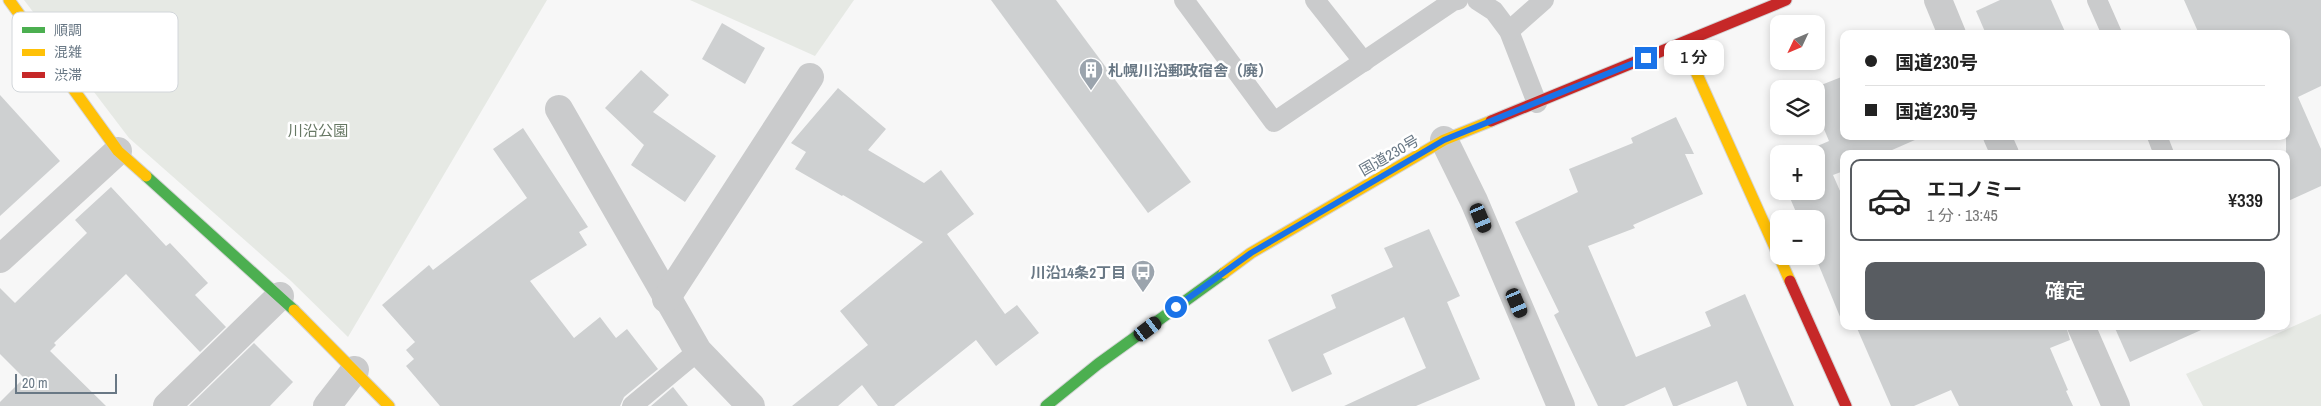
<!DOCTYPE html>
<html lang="ja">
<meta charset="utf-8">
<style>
:root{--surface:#fff;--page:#f2f2f2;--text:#222;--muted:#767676;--line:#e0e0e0;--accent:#585c61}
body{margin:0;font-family:"Archivo Narrow","Noto Sans JP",sans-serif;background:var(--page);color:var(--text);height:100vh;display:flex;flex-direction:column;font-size:19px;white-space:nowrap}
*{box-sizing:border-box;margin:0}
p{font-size:16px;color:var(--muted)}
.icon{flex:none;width:28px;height:28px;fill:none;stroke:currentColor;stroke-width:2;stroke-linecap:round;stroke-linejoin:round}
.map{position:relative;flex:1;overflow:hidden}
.sheet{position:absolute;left:1840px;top:150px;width:450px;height:180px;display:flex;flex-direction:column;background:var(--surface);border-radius:10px;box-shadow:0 2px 8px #0003}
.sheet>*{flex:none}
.guide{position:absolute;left:1840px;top:30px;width:450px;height:110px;border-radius:10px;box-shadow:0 2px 8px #0003;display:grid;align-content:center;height:110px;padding:0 25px;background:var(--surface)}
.needle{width:32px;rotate:226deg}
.tools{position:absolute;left:1770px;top:15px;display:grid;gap:10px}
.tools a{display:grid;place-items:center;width:55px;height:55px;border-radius:10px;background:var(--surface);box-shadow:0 2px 8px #0003;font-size:25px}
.scale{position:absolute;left:15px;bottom:12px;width:102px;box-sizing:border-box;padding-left:5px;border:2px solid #697885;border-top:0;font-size:14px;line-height:18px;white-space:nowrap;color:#697885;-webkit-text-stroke:4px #fff;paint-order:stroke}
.end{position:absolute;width:22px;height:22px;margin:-11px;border:6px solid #1a73e8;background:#fff;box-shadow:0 0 0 2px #fff}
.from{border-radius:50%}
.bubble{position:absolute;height:35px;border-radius:10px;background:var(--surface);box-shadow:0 2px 8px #0003;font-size:16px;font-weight:600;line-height:35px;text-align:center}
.car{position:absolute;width:15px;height:30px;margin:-15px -8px;border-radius:6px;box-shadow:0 0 4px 1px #0007;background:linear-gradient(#222 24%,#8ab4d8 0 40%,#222 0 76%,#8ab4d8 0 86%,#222 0)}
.guide b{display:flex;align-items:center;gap:18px;height:48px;font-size:19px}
.guide b+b{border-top:1px solid var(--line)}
.guide i{width:12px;height:12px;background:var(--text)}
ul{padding:9px 0 0;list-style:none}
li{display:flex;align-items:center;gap:15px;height:82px;margin:0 10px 8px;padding:0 15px;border:2px solid transparent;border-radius:10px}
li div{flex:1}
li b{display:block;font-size:19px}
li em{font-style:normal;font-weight:600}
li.on{border-color:var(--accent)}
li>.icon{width:45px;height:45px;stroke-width:1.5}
.action{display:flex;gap:10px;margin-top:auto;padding:10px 25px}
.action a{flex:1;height:58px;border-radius:10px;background:var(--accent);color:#fff;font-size:20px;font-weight:600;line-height:58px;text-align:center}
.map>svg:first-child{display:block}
</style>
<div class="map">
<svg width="2321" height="406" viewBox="0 0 2321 406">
<rect width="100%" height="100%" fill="#f7f7f7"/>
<!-- green -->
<g fill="#e6e9e4">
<polygon points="24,0 547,0 348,337 291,281 129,138"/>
<polygon points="690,0 854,0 815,56"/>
<polygon points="2321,314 2321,406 2203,406 2186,374"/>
</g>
<!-- building -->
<g fill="#ced0d1">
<polygon points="991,0 1056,0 1191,182 1148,213"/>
<polygon points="2000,0 2051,0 2066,34 1986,34 1976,11"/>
<polygon points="2184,0 2321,0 2321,86 2298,97 2321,149 2321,186 2286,202 2286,34 2199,34"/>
<polygon points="722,23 765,48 745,84 702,59"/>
<polygon points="641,70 669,95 653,112 716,156 685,202 631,165 644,145 605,108"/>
<polygon points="1844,76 1844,136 1924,136 1883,154 1844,154 1844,175 1841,172 1833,175 1844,200 1843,324 1815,256 1816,219 1799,219 1787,191 1816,191 1816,154 1799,154 1829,141 1816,110 1816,87"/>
<polygon points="838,88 886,129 868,150 924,183 941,170 974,214 947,234 1005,314 1017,305 1039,333 996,366 976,340 894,406 878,406 862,385 838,406 792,406 868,345 840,311 923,242 843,195 842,196 795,169 806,152 791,143"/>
<polygon points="0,95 60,161 0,216"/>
<polygon points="1676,117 1694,154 1685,154 1703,194 1633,225 1635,228 1588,246 1636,357 1711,326 1705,312 1745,294 1794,406 1747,406 1737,381 1677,406 1673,406 1665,387 1624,406 1598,406 1554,315 1559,312 1515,222 1578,192 1569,169 1633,143 1631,138"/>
<polygon points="523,128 588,227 579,232 587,245 530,281 574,338 600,317 616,338 627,329 658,369 624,397 620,406 440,406 406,366 414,359 406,350 415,342 382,305 429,265 433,270 527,198 493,149"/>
<polygon points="111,187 166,246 170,243 208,283 195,295 226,327 200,352 126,274 54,343 56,345 50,351 106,406 0,406 0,402 24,378 0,354 0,288 15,303 87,233 75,220"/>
<polygon points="1429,229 1460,296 1447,302 1480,379 1416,406 1344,406 1426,368 1404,317 1323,354 1332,374 1292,392 1268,340 1336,308 1331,295 1393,267 1384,248"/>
<polygon points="1856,326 2066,326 2070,340 2050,348 2068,390 2066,391 2073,406 1959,406 1951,390 1914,406 1891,406"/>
<polygon points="2114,326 2210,326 2130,362"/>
<polygon points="254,343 293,382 270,406 189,406"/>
<polygon points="673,387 688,406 651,406"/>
</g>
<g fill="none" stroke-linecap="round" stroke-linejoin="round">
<defs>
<g id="fast">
<polyline points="146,176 294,310"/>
<polyline points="1046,406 1098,364 1224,273"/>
</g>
<g id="slow">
<polyline points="9,0 118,151 146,176"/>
<polyline points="1683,43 1790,281"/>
<polyline points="1224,273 1251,253 1444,140 1491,121"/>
<polyline points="294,310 389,406"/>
</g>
<g id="jam">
<polyline points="1491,121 1786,0"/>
<polyline points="1790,281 1846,406"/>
</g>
</defs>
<!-- fast casing -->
<use href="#fast" stroke="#d4d5d6" stroke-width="13"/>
<!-- slow casing -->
<use href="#slow" stroke="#d4d5d6" stroke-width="13"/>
<!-- jam casing -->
<use href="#jam" stroke="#d4d5d6" stroke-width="13"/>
<!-- lane -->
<g stroke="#cacbcc" stroke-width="20">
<polyline points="1184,0 1274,122 1453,1 1458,0"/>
<polyline points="1315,0 1364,62"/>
<polyline points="1477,0 1494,11 1509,31 1537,103"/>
<polyline points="2097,0 2112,34"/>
<polyline points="1509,31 1544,0"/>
<polyline points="2157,136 2164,154"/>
<polyline points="632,406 698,351"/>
</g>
<!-- street -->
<g stroke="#cacbcc" stroke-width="28">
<polyline points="1938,0 1952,34"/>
<polyline points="559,109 698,351 751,406"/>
<polyline points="1997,136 2005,154"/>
<polyline points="1444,140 1474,201 1561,406"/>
<polyline points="0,259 118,151"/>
<polyline points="666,299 810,77"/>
<polyline points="2081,326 2116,406"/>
<polyline points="167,406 280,296"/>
<polyline points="327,406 355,370"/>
</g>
<!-- fast -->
<use href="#fast" stroke="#4caf50" stroke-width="11"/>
<!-- slow -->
<use href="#slow" stroke="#ffc107" stroke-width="11"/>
<!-- jam -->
<use href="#jam" stroke="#c62828" stroke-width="11"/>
</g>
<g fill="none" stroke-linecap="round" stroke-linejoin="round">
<!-- route -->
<polyline stroke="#1a73e8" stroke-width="6" points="1176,307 1251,253 1444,140 1646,58"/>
</g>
<!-- icons -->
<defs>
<symbol id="building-pin" viewBox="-11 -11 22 30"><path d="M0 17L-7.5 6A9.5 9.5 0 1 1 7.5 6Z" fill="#9ba4ad" stroke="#fff"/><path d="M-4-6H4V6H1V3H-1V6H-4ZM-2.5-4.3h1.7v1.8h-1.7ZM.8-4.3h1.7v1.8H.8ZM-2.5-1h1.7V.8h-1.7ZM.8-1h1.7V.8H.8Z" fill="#fff"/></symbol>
<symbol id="bus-pin" viewBox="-11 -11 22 30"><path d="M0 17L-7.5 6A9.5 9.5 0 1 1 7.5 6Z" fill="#9ba4ad" stroke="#fff"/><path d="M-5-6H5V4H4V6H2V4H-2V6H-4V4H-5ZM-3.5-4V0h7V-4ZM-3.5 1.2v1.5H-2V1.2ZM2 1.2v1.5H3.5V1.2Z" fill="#fff"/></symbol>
</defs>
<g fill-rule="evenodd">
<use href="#building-pin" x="1077" y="56" width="28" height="38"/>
<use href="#bus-pin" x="1129" y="258" width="28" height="38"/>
</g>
<g text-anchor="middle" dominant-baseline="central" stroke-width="5" stroke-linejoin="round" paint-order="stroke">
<!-- poi labels -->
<g font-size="15" font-weight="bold" fill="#697885" stroke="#fff" text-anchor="start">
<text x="1108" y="70">札幌川沿郵政宿舎（廃）</text>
<text x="1126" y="272" text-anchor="end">川沿14条2丁目</text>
</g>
<!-- park labels -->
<g font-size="15" fill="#677864" stroke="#fff">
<text x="318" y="130">川沿公園</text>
</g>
<!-- street labels -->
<g font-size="15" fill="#697885" stroke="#fff">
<text transform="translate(1389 155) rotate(-30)">国道230号</text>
</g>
</g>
<!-- legend -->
<rect x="12" y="12" width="166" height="80" rx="8" fill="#fff" stroke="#d2d6da" stroke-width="1"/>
<rect x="22" y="27" width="23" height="6" fill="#4caf50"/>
<rect x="22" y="49" width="23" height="7" fill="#ffc107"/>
<rect x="22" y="72" width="23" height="6" fill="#c62828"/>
<g font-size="14" fill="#697885">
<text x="54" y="35">順調</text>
<text x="54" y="57">混雑</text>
<text x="54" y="80">渋滞</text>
</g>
</svg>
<div class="tools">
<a><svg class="needle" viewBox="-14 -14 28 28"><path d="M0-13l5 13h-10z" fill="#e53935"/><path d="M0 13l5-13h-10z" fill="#767676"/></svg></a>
<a><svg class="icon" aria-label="layers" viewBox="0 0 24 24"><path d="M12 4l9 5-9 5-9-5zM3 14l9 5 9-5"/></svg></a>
<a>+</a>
<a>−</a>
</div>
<div class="scale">20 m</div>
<i class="end from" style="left:1176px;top:307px"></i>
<i class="end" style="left:1646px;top:58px"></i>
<div class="bubble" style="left:1664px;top:40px;width:60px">1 分</div>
<i class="car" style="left:1481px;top:218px;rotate:157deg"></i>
<i class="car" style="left:1517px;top:303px;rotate:157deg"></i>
<i class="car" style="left:1148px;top:329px;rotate:53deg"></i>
<div class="guide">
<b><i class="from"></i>国道230号</b>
<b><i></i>国道230号</b>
</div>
<section class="sheet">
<ul>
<li class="on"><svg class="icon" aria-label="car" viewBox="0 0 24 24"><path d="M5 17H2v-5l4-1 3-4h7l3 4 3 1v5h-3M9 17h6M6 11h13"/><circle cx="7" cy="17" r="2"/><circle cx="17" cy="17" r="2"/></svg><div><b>エコノミー</b><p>1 分 · 13:45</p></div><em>¥339</em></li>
</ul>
<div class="action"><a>確定</a></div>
</section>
</div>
